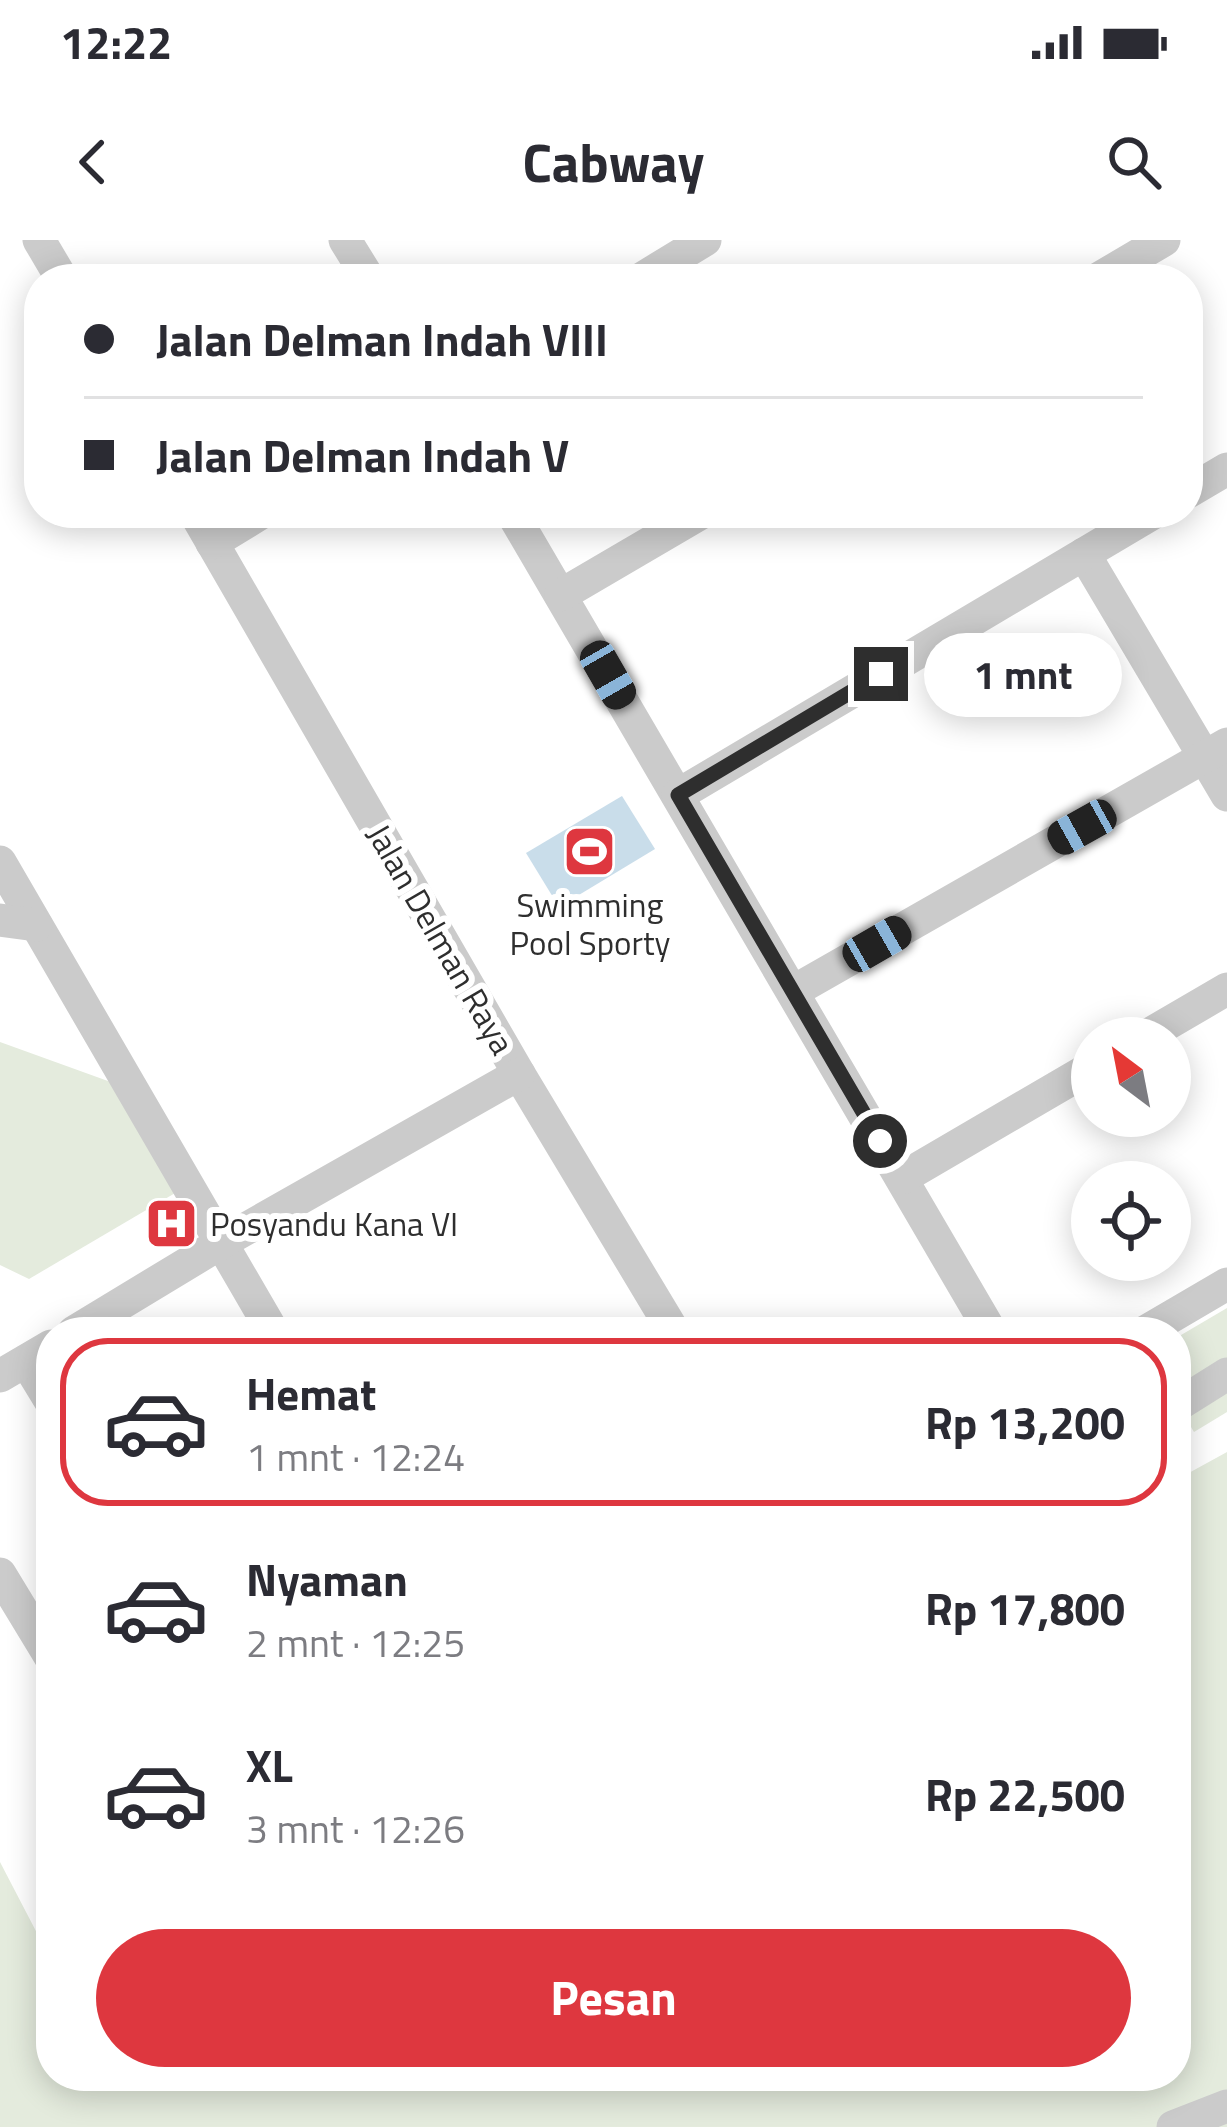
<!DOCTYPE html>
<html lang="id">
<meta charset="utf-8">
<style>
:root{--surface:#fff;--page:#f2f2f3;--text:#2b2b33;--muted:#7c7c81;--line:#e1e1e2;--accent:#de373f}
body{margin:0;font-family:"Titillium Web",sans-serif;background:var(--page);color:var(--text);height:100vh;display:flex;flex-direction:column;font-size:45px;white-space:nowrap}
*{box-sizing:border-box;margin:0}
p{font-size:39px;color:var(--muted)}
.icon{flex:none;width:66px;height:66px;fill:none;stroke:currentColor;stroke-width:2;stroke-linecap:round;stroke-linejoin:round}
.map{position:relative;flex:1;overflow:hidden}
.drawer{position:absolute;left:36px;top:1077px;width:1155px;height:774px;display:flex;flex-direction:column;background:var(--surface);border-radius:48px;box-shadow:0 6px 30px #0003}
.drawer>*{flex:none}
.banner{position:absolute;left:24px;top:24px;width:1179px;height:264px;border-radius:48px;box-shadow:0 6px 30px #0003;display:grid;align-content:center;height:264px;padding:0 60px;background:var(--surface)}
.needle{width:78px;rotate:328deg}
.fabs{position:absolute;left:1071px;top:777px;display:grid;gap:24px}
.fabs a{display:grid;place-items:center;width:120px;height:120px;border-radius:50%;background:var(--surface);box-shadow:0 6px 30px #0003;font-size:60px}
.end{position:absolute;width:54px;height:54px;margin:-27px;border:15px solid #2e2e2e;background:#fff;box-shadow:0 0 0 6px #fff}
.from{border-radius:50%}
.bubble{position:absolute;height:84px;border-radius:42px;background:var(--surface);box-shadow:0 6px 30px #0003;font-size:39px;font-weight:700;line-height:84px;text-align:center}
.car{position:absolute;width:36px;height:72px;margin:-36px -18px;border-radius:15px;box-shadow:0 0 9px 3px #0007;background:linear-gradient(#222 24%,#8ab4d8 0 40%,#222 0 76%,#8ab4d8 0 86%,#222 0)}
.banner b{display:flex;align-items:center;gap:42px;height:114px;font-size:45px}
.banner b+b{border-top:3px solid var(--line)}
.banner i{width:30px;height:30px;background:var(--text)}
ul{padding:21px 0 0;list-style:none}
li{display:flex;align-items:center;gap:36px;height:168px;margin:0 24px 18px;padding:0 36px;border:6px solid transparent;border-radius:48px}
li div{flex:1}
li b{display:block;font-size:45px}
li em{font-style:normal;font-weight:700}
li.current{border-color:var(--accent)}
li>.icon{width:108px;height:108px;stroke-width:1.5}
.primary-button{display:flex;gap:24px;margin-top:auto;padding:24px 60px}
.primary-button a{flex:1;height:138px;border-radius:72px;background:var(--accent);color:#fff;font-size:48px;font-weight:700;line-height:138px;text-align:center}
.status{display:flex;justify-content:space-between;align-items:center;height:84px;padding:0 60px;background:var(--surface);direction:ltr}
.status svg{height:33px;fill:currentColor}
header{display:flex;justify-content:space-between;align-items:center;height:156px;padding:0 60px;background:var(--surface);font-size:54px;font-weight:700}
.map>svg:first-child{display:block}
</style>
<div class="status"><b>12:22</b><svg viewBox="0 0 49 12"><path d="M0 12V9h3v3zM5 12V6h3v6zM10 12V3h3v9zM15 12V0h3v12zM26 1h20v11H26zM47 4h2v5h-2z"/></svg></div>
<header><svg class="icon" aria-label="back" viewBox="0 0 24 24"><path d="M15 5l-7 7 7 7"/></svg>Cabway<svg class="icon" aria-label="search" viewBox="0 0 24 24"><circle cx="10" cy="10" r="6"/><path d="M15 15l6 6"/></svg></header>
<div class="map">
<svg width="1227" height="1887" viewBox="0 0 1227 1887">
<rect width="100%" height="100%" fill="#fff"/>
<!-- green -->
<g fill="#e4ebdd">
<polygon points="0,802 119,845 182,949 29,1039 0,1025"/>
<polygon points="1227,1068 1227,1172 1194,1192 1176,1162 1176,1098"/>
<polygon points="1227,1212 1227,1887 0,1887 0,1622 51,1720 51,1836 1176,1836 1176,1240"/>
</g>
<!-- water -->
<polygon fill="#c9ddea" points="622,556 655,609 559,667 526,613"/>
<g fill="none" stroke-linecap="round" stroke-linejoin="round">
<!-- minor -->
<g stroke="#cbcbcb" stroke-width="33">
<polyline points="39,0 62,39"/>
<polyline points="345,0 369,39"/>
<polyline points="641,39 705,0"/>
<polyline points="1098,39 1164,0"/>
<polyline points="1188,252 1227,229"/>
<polyline points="195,273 519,834 674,1092"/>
<polyline points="512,273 991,1092"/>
<polyline points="212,303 261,273"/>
<polyline points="1084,314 1227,555"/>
<polyline points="561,355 701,273"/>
<polyline points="678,555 1153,273"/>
<polyline points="0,622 273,1092"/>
<polyline points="0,680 36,685"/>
<polyline points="794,751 1227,504"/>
<polyline points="1143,798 1227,749"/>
<polyline points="902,938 1092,827"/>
<polyline points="74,1092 221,1003 519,834"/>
<polyline points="1145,1092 1227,1044"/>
<polyline points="26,1121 51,1162"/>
<polyline points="0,1136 51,1106"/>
<polyline points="1176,1166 1227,1134"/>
<polyline points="0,1334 51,1418"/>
<polyline points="1173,1887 1227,1866"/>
</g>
</g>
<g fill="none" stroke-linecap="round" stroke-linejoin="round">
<!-- route -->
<polyline stroke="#2e2e2e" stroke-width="15" points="880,901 678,555 881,434"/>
</g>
<!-- icons -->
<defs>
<symbol id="stadium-square" viewBox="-11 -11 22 22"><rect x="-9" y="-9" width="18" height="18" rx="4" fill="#de373f" stroke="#fff"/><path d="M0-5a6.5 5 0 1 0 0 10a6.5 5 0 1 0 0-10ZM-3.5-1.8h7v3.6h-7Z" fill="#fff"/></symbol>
<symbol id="hospital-square" viewBox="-11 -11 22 22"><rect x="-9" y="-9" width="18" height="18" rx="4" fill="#de373f" stroke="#fff"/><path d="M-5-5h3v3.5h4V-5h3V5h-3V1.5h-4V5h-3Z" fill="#fff"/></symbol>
</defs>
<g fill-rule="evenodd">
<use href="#stadium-square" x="560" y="582" width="59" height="59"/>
<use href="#hospital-square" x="142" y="954" width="59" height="59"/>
</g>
<g text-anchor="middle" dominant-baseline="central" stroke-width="12" stroke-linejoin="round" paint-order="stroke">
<!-- poi labels -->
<g font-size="33" fill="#2e2e2e" stroke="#fff">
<text x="590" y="665">Swimming<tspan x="590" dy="38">Pool Sporty</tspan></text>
<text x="210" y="984" text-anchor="start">Posyandu Kana VI</text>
</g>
<!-- street labels -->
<g font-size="33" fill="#2e2e2e" stroke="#fff">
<text transform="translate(441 699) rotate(60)">Jalan Delman Raya</text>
</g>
</g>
</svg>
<div class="fabs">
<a><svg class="needle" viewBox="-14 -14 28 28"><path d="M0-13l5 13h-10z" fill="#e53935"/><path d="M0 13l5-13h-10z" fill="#7c7c81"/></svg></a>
<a><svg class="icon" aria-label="locate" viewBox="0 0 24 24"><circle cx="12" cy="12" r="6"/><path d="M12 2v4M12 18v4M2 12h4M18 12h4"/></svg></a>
</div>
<i class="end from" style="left:880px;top:901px"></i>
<i class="end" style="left:881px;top:434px"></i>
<div class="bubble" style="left:924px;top:393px;width:198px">1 mnt</div>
<i class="car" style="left:608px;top:435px;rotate:150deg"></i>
<i class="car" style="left:1082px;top:587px;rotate:241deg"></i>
<i class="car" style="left:877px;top:704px;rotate:60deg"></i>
<div class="banner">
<b><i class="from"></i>Jalan Delman Indah VIII</b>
<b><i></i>Jalan Delman Indah V</b>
</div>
<section class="drawer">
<ul>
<li class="current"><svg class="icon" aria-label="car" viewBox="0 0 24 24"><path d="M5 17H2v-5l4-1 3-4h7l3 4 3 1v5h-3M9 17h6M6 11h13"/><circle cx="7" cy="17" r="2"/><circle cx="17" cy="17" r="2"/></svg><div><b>Hemat</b><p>1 mnt · 12:24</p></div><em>Rp 13,200</em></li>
<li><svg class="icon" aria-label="car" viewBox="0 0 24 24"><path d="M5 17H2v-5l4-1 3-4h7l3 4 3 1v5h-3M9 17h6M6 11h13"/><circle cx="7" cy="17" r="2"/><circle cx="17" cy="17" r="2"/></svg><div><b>Nyaman</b><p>2 mnt · 12:25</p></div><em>Rp 17,800</em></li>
<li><svg class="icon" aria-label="car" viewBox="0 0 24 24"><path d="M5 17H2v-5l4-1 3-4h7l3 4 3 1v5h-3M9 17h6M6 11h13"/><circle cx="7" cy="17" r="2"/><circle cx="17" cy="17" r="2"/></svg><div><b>XL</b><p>3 mnt · 12:26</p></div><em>Rp 22,500</em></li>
</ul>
<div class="primary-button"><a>Pesan</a></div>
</section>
</div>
